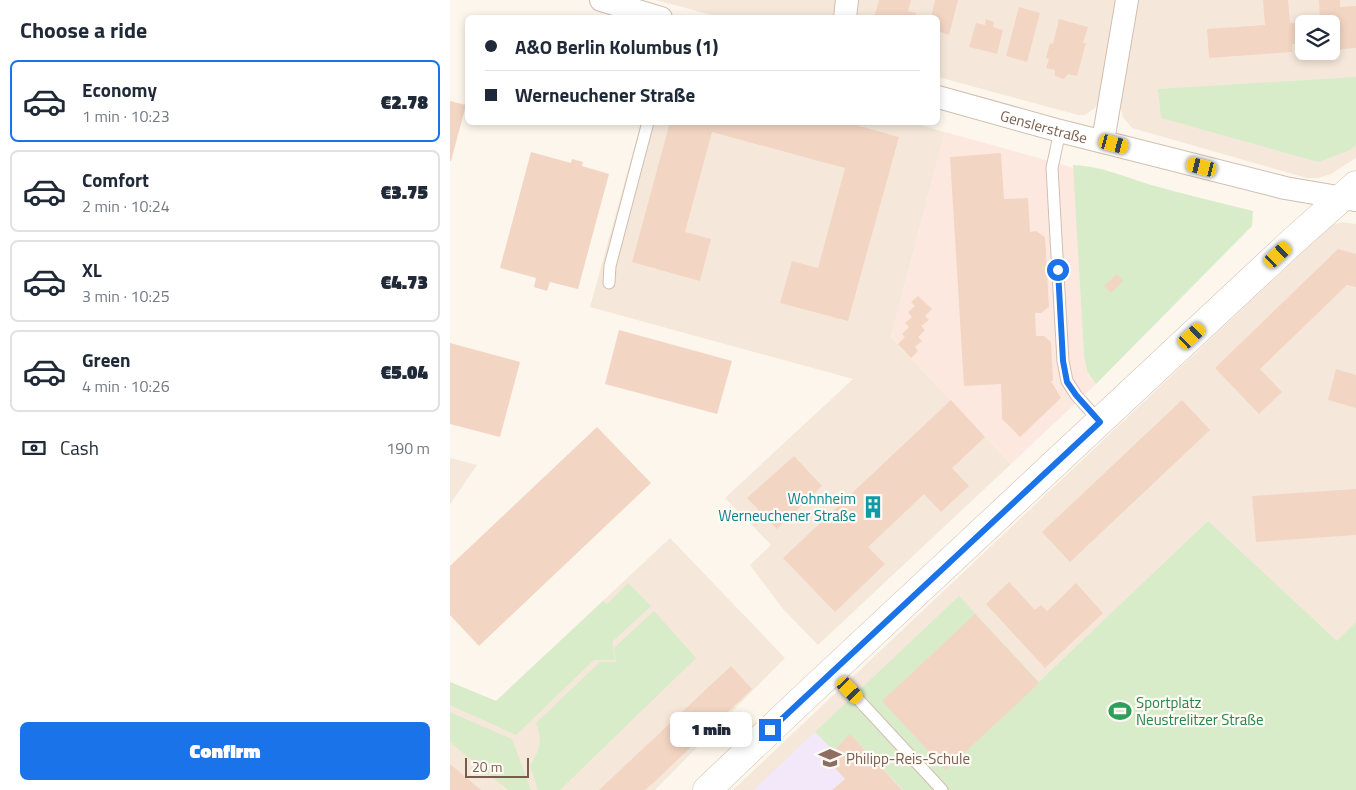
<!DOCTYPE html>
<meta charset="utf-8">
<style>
:root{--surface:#fff;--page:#f2f2f3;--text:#1f2937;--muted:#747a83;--line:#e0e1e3;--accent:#1a73e8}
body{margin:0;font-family:"Titillium Web",sans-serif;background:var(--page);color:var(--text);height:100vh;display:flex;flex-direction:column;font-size:19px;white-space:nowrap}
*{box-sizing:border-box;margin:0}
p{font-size:16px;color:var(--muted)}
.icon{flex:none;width:28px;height:28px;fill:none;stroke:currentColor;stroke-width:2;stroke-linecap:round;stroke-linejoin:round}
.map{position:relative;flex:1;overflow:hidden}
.drawer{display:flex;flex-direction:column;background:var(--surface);width:450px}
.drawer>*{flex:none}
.guide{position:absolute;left:15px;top:15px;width:475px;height:110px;border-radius:8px;box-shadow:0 2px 8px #0003;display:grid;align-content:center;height:110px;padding:0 20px;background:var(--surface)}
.tools{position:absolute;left:845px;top:15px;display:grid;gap:10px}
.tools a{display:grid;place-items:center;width:45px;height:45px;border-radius:8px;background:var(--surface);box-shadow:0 2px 8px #0003;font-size:25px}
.scale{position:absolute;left:15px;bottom:12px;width:64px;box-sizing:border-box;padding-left:5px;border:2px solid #7a5c4d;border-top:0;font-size:14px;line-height:18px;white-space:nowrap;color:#7a5c4d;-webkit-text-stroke:4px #fffaf3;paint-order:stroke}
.end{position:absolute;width:22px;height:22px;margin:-11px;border:6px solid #1a73e8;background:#fff;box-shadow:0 0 0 2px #fff}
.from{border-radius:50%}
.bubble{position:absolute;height:35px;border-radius:8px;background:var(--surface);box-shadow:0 2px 8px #0003;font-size:16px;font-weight:800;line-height:35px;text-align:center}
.car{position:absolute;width:15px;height:30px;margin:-15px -8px;border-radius:6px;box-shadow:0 0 4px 1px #0007;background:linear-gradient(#f5c518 24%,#345 0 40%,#f5c518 0 76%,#345 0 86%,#f5c518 0)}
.guide b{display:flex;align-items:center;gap:18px;height:48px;font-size:19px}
.guide b+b{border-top:1px solid var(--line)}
.guide i{width:12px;height:12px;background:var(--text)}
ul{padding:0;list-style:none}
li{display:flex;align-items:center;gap:15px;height:82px;margin:0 10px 8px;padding:0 10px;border:2px solid var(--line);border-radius:8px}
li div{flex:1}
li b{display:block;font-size:19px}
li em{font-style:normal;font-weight:800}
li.current{border-color:var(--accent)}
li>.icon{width:45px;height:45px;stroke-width:1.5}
h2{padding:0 20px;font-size:22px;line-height:60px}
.pay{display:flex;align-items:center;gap:12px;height:55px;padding:0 20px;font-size:19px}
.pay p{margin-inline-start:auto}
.cta{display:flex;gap:10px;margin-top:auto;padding:10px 20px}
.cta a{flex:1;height:58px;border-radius:8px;background:var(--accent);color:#fff;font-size:20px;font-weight:800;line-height:58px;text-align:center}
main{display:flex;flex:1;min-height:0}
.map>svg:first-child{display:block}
</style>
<main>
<section class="drawer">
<h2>Choose a ride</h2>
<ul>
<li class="current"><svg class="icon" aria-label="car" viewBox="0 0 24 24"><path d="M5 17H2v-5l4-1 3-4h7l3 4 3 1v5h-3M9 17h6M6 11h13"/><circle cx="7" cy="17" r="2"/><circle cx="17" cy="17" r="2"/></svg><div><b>Economy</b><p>1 min · 10:23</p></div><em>€2.78</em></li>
<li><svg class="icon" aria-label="car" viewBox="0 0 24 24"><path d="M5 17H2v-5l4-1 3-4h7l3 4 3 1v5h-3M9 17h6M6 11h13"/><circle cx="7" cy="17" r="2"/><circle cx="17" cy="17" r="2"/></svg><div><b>Comfort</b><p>2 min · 10:24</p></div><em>€3.75</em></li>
<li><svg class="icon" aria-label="car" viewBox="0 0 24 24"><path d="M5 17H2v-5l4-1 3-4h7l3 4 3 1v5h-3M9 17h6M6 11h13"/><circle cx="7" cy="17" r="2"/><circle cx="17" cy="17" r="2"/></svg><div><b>XL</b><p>3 min · 10:25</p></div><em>€4.73</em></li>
<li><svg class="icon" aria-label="car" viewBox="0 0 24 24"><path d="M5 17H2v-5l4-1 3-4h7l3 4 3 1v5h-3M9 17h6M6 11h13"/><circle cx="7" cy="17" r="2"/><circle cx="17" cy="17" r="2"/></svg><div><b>Green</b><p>4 min · 10:26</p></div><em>€5.04</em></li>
</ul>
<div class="pay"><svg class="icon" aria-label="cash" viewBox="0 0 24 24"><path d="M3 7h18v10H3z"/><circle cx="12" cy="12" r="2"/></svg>Cash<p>190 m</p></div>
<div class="cta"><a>Confirm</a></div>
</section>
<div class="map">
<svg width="906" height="790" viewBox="0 0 906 790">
<rect width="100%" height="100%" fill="#fdf6ec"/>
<!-- residential -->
<g fill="#f5e8da" fill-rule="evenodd">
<polygon points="206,0 387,0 385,18 269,17"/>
<polygon points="403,0 665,0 649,101 645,108 635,115 628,115 488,77 488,18 401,18"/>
<path d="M688,0H906V158L881,174L868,178H857L682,128L673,117L670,104ZM854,24H881V51H854Z"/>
<polygon points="459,122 495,132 441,337 561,464 368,645 333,609 300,565 321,545 275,498 403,379 140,307 191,123"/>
<polygon points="892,222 906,224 906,790 283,790 881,225"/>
<polygon points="0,458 27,465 0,504"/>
<polygon points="220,538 335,658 205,790 0,790 0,682 46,701"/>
</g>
<!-- commercial -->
<polygon fill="#fde8e0" points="495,132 624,168 634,356 637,371 646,384 561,464 441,337"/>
<!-- education -->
<polygon fill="#f3e8fa" points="365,732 383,750 401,734 453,790 304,790"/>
<!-- green -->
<g fill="#d8ecc9">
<polygon points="906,77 906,145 900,150 868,162 711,118 708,89"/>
<path d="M623,165C650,166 673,176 698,184C733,194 768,202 803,211L802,226L646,384L637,371L634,356Z"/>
<polygon points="758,521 887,641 906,622 906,790 453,790 401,735 383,750 365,732 509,596 589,682"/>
<polygon points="178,583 201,606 162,642 165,660 144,660 66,735 0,705 0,682 46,701 153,601 157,604"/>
<path d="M204,611L246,658L110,790H88L80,765C90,750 93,740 86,723L150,662H166L164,648Z"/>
<polygon points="0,712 62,739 81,790 58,790 0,742"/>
</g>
<!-- building -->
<g fill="#f3d5c3">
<polygon points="429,0 461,0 458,11 466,13 465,18 424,18"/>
<polygon points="485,0 508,0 499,35 488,31 488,18 481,18"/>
<polygon points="813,0 838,0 840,23 870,21 869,0 890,0 890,7 906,6 906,48 883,50 883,42 881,42 881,24 854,24 854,44 842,44 842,52 759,58 757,29 815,25"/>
<polygon points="569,7 590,13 577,62 556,56"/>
<polygon points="536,19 544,22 543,27 553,30 547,54 519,47 526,23 535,25"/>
<polygon points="609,19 638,27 633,43 636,43 627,76 618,74 614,79 605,76 605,70 596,68 599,59 596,58 600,43 603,44"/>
<polygon points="0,101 16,105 1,161 0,161"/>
<polygon points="220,122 395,122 449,137 398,321 330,303 342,261 368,268 395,168 387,166 262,132 235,232 261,239 250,281 182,262"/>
<polygon points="81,152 121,163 122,159 133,162 132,166 159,174 128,289 100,282 97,291 84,287 86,278 50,268"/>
<polygon points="551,153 554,199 578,198 580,232 586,231 595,237 599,307 591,313 585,313 586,336 594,336 601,342 603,381 601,381 611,398 570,437 552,419 551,384 514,386 500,157"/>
<polygon points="888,249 906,254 906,287 897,285 810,369 832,392 809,414 765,368"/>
<polygon points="667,274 673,281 661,293 654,286"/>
<polygon points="468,296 482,309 475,316 479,320 471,326 475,330 468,337 472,341 465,347 468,351 461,358 448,344 455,337 452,334 459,327 455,323 462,317 458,312 465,306 461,302"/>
<polygon points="169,330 282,361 267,414 155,384"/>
<polygon points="0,343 70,362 50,437 0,424"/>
<polygon points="886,369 906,375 906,408 878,400"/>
<polygon points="501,400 535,437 502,468 519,486 491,512 474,494 418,547 435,564 385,612 333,558"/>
<polygon points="732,400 760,430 620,562 592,532"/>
<polygon points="147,427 201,483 29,646 0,615 0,566"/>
<polygon points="344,456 372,486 327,529 297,498"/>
<polygon points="906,489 906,535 806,542 802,496"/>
<polygon points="559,582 585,610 591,605 597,611 626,583 653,613 595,668 536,604"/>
<polygon points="525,614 589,683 496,770 432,701"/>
<polygon points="281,666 302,689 202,784 195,790 149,790"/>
<polygon points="400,734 452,790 382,790 395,779 376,758"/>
<polygon points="0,764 31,790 0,790"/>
</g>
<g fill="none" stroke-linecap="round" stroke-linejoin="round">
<defs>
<g id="service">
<polyline points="610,131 602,168 613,361 617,381 626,395 650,422"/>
<polyline points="159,283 160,266 198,122"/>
<polyline points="382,671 492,790"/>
</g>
<g id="minor">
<polyline points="151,0 211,18"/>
<polyline points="395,18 397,0"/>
<path id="s1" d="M488,97L610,131L835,188L905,200"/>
<polyline points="653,141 677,0"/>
</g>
<polyline id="tertiary" points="257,790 344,707 843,241 906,185"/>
</defs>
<!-- service casing -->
<use href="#service" stroke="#d1beb0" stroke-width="13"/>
<!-- minor casing -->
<use href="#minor" stroke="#d1beb0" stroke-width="24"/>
<!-- tertiary casing -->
<use href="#tertiary" stroke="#d1beb0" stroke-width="29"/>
<!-- service -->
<use href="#service" stroke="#fff" stroke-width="11"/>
<!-- minor -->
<use href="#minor" stroke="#fff" stroke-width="22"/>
<!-- tertiary -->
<use href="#tertiary" stroke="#fff" stroke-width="28"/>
</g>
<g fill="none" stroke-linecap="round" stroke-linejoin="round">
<!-- route -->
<polyline stroke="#1a73e8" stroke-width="6" points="320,730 650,422 626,395 617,382 613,361 608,270"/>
</g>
<!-- icons -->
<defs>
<symbol id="building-bare" viewBox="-9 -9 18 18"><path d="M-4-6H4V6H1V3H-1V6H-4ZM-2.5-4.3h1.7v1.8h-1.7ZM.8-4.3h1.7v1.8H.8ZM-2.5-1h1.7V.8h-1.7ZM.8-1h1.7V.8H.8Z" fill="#0f9aa8" stroke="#fffaf3" stroke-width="2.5" paint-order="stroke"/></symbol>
<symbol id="stadium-bare" viewBox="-9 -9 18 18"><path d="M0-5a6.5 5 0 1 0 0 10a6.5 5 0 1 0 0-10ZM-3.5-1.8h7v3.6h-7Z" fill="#2e9e5b" stroke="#fffaf3" stroke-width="2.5" paint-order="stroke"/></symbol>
<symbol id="school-bare" viewBox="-9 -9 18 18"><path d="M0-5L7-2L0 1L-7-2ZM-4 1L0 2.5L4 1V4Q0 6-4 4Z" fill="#8d6e63" stroke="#fffaf3" stroke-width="2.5" paint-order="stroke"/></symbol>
</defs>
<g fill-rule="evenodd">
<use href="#building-bare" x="407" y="491" width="32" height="32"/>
<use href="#stadium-bare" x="654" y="695" width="32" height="32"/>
<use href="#school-bare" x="364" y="742" width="32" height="32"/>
</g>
<g text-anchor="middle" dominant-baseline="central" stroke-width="4.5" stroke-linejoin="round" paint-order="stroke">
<!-- street labels -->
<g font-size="15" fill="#7a5c4d" stroke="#fffaf3">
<text stroke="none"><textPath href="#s1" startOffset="110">Genslerstraße</textPath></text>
</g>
<!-- culture labels -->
<g font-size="15" fill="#0d838f" stroke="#fffaf3" text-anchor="end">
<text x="406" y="498">Wohnheim<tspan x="406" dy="17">Werneuchener Straße</tspan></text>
</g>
<!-- leisure labels -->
<g font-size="15" fill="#27864d" stroke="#fffaf3" text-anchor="start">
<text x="686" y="702">Sportplatz<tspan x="686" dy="17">Neustrelitzer Straße</tspan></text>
</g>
<!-- education labels -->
<g font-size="15" fill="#785e54" stroke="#fffaf3" text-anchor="start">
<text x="396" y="758">Philipp-Reis-Schule</text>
</g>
</g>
</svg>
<div class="tools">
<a><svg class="icon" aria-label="layers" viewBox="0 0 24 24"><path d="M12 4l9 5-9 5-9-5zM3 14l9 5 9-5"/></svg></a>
</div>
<div class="scale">20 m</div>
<i class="end from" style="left:608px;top:270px"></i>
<i class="end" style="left:320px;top:730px"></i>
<div class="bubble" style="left:220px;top:712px;width:82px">1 min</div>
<i class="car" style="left:664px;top:144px;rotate:105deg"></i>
<i class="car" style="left:752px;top:167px;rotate:284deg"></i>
<i class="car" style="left:828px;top:255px;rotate:47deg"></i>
<i class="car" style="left:742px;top:336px;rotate:47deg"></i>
<i class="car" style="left:400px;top:690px;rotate:137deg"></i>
<div class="guide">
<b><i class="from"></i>A&amp;O Berlin Kolumbus (1)</b>
<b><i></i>Werneuchener Straße</b>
</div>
</div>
</main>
